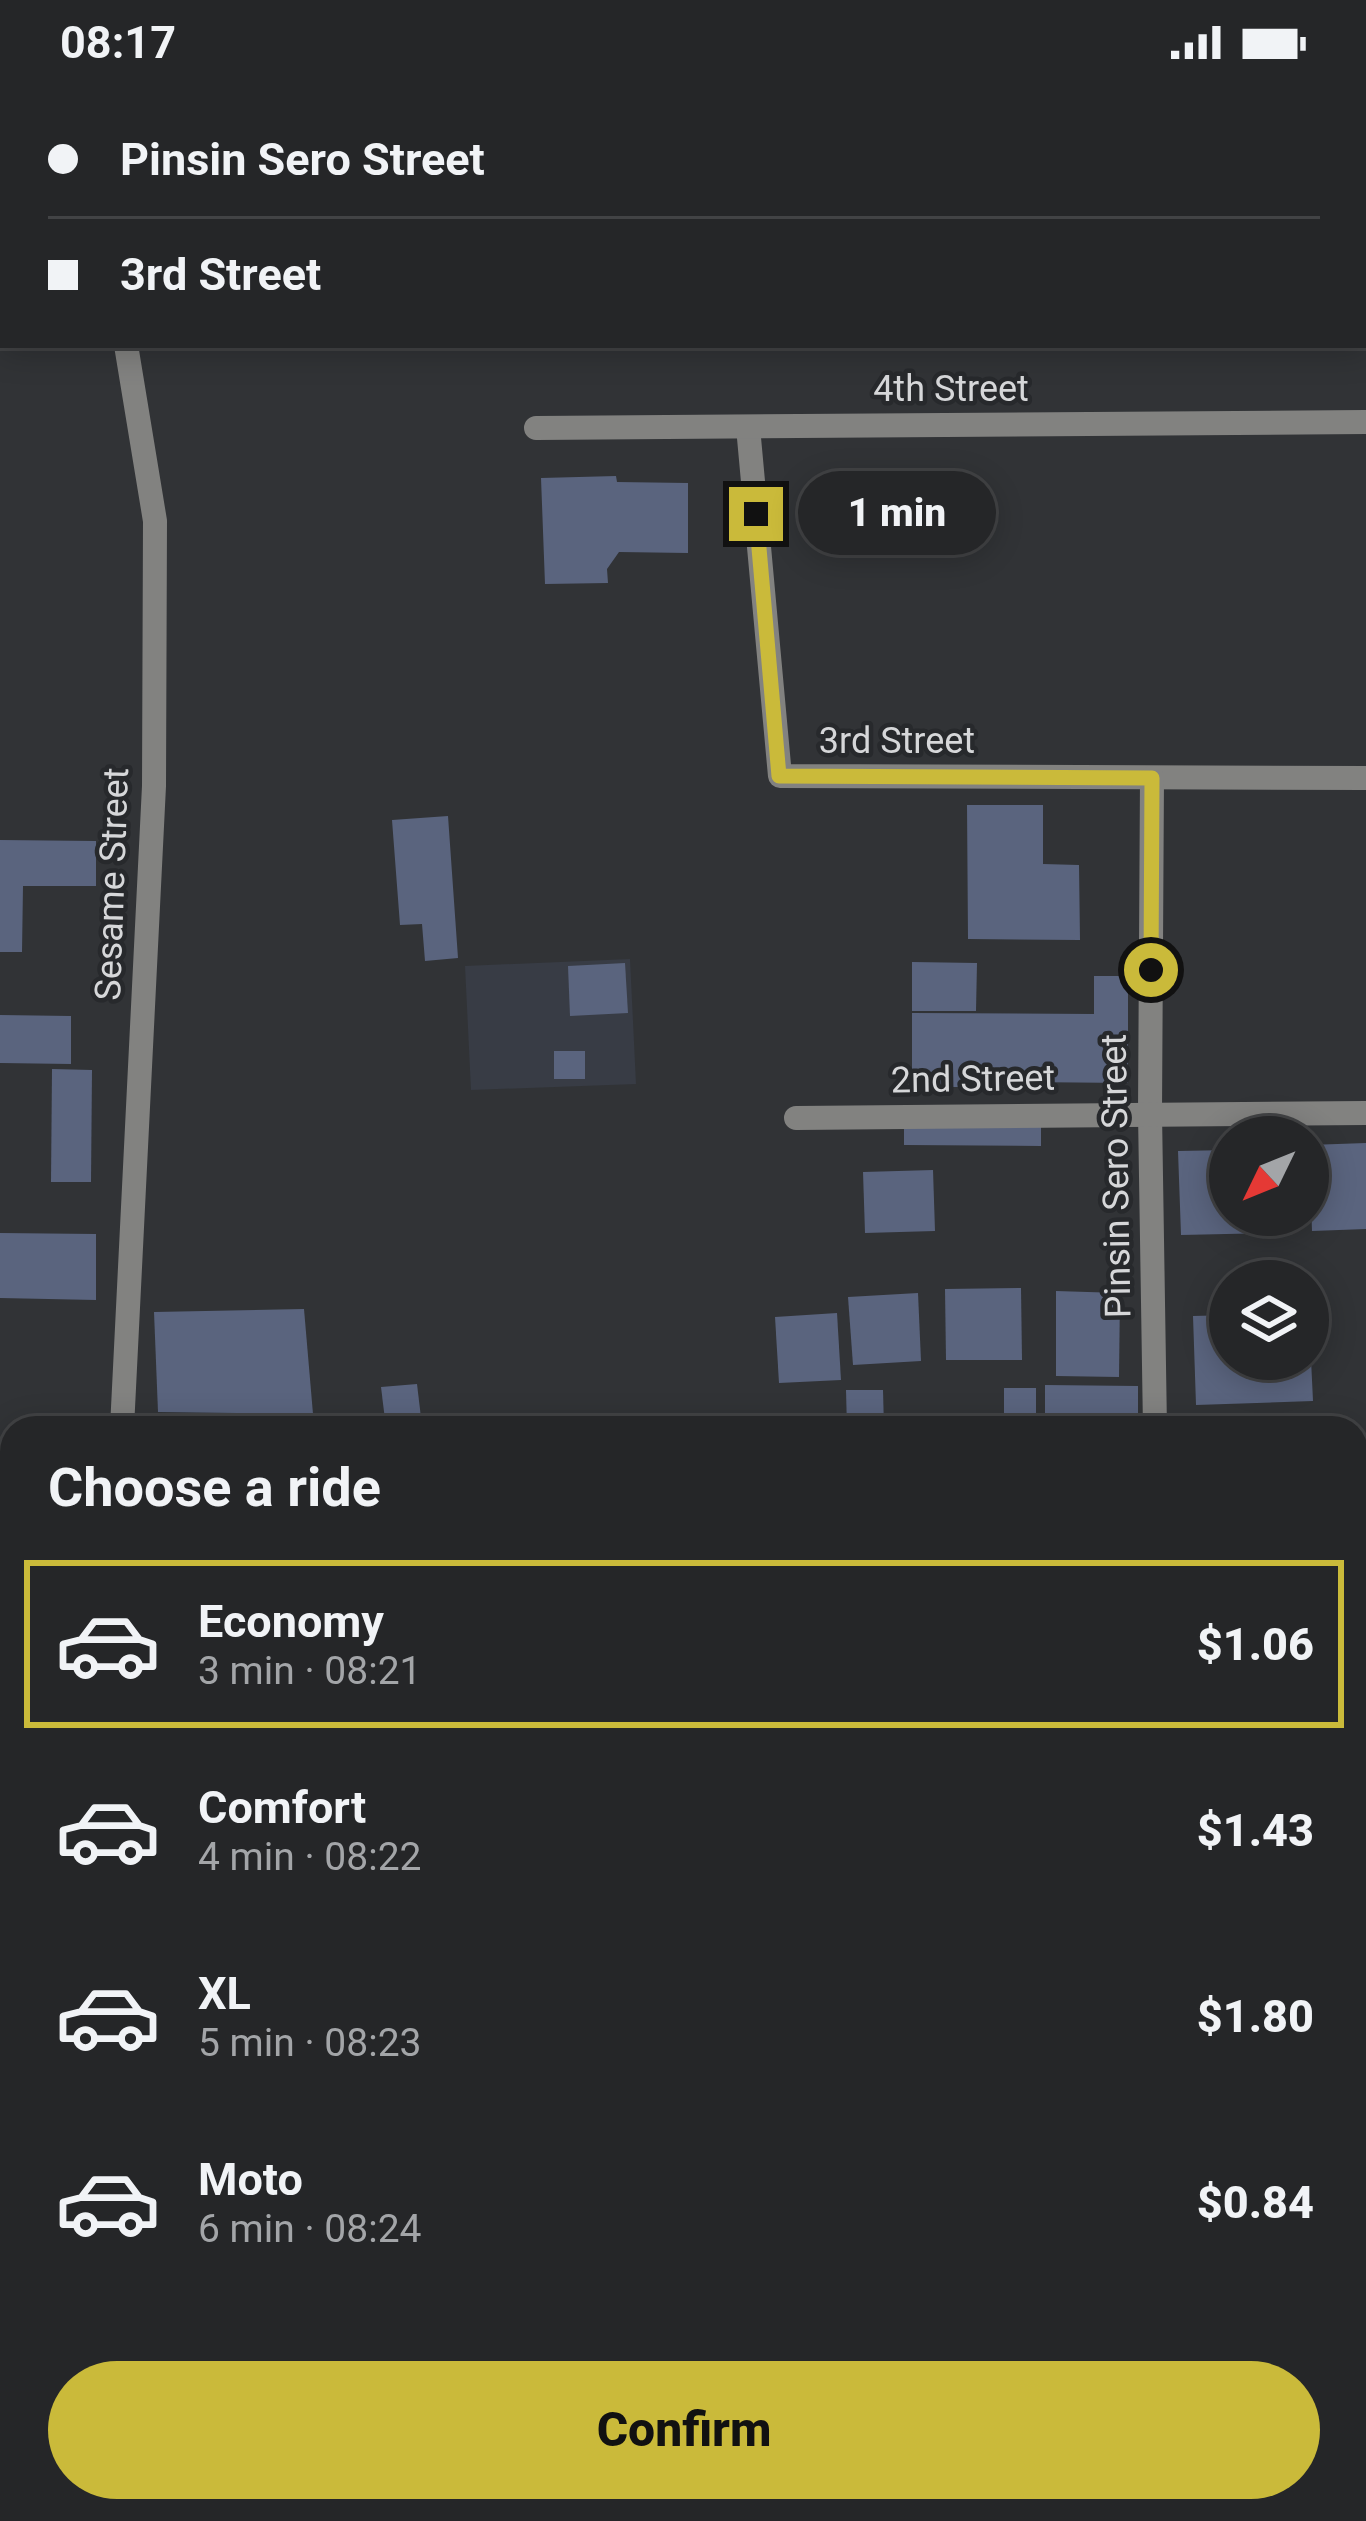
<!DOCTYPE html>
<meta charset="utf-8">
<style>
:root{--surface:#252628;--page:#2d2e30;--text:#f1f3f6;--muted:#a3a5a8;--line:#424345;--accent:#caba3a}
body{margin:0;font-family:Roboto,sans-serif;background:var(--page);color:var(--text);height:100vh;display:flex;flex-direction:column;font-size:45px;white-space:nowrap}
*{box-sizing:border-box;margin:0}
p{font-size:39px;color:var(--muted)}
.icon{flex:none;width:66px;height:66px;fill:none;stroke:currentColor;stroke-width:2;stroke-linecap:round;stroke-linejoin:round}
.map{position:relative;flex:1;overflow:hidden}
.sheet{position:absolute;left:0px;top:1332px;width:1368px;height:1107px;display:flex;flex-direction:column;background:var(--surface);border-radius:36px 36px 0 0;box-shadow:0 6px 30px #0003,0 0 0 3px var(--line)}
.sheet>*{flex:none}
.guide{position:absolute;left:0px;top:0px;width:1368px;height:264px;box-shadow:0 6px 30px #0003,0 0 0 3px var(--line);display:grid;align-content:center;height:264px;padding:0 48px;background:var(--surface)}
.needle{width:78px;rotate:227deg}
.fabs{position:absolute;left:1209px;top:1032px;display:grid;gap:24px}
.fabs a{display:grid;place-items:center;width:120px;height:120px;border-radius:50%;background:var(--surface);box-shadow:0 6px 30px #0003,0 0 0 3px var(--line);font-size:60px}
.end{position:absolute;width:54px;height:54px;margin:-27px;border:15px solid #caba3a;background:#111;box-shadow:0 0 0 6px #111}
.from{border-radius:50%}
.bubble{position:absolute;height:84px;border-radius:42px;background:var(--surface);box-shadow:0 6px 30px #0003,0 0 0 3px var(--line);font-size:39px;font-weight:800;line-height:84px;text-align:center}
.guide b{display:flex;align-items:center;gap:42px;height:114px;font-size:45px}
.guide b+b{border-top:3px solid var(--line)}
.guide i{width:30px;height:30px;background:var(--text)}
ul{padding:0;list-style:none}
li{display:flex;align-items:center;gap:36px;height:168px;margin:0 24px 18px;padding:0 24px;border:6px solid transparent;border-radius:0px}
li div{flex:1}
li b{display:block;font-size:45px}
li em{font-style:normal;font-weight:800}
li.current{border-color:var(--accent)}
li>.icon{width:108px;height:108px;stroke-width:1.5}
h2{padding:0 48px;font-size:54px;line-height:144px}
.primary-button{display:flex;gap:24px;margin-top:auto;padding:24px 48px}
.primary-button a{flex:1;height:138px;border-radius:72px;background:var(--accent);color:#111;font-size:48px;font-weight:800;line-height:138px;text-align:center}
.status{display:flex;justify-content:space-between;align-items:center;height:84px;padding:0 60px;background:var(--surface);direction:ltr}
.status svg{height:33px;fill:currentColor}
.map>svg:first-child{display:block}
</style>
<div class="status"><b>08:17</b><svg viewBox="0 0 49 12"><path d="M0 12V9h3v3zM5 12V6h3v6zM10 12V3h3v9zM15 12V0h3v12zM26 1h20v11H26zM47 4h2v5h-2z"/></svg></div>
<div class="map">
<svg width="1366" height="2437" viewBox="0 0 1366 2437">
<rect width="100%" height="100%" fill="#313336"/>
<!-- built -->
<polygon fill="#383c45" points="630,875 636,1000 471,1006 465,882"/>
<!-- building -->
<g fill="#5a647e">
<polygon points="616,392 617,398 688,399 688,469 619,468 607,485 608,499 545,500 541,394"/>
<polygon points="967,721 1043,721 1043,780 1079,781 1080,856 968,855"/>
<polygon points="448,732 458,874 425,877 422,840 400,841 392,736"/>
<polygon points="0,756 96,757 96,802 23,802 22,868 0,868"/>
<polygon points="912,878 977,879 976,927 912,927"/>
<polygon points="625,879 628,929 570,932 568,882"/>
<polygon points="1094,892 1128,892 1128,999 1024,998 1024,1003 912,1003 912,929 1094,930"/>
<polygon points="0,931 71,932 71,980 0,979"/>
<rect x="554" y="967" width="31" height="28"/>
<polygon points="52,985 92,986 91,1098 51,1098"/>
<polygon points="904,1039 1041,1040 1041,1062 904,1061"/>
<polygon points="1366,1059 1366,1145 1312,1147 1309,1061"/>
<polygon points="1230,1066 1230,1131 1275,1131 1276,1149 1181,1151 1178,1067"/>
<polygon points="933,1086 935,1147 865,1149 863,1088"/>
<polygon points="0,1149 96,1150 96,1216 0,1214"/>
<polygon points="1021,1204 1022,1276 946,1276 945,1205"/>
<polygon points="1056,1207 1120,1209 1119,1293 1056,1292"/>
<polygon points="918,1209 921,1277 853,1281 848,1213"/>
<polygon points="304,1225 313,1330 158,1328 154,1228"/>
<polygon points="837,1229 841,1296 779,1299 775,1233"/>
<polygon points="1230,1231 1230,1275 1311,1275 1313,1317 1196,1321 1193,1232"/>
<polygon points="417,1300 422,1342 386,1344 381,1303"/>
<polygon points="1045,1301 1138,1302 1138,1344 1045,1344"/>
<rect x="1004" y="1304" width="32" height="40"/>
<polygon points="846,1306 883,1306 884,1344 847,1344"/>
<rect x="0" y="1593" width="12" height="73"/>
<polygon points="12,1766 12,1861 0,1861 0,1767"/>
<rect x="0" y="1864" width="12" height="111"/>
<polygon points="0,2090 12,2092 12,2156 0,2155"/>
<polygon points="0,2277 12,2277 12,2340 0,2339"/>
<polygon points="12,2415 12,2427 55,2427 55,2437 0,2437 0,2416"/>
</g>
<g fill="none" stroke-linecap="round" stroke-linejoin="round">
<!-- minor -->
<g stroke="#828280" stroke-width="24">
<polyline points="1245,3 1366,3"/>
<polyline points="748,343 780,692 1366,694"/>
<polyline points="536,344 1366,338"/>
<polyline points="1152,694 1150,1029 1155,1344"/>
<polyline points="796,1034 1366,1029"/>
<polyline points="1356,1371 1366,1370"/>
<polyline points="95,2437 95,2427"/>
</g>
<!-- tertiary -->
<g stroke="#828280" stroke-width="24">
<polyline points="78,0 79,3"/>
<polyline points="122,1344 154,702 155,437 126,261"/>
<polyline points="1356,2158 1366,2153"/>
<polyline points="915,2437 916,2427"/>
</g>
<!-- secondary -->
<g stroke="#afafac" stroke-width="24">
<polyline points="0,1715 12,1715"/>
<polyline points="1356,1716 1366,1716"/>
</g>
</g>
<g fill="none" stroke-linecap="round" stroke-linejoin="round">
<!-- route -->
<polyline stroke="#caba3a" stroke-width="15" points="756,430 779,692 1152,694 1151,886"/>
</g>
<g text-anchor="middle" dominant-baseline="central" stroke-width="9" stroke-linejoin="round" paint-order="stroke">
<!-- street labels -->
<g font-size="36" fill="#d6d7d9" stroke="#27292c">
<text x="951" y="305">4th Street</text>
<text x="897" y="657">3rd Street</text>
<text transform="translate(112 800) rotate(-88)">Sesame Street</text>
<text transform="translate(973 995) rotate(-1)">2nd Street</text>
<text transform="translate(1116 1092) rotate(-91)">Pinsin Sero Street</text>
</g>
</g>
</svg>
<div class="fabs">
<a><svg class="needle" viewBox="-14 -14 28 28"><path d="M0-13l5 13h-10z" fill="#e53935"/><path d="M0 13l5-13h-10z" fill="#a3a5a8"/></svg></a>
<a><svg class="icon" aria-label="layers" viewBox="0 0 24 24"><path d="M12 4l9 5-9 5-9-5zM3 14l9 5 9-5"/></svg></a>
</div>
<i class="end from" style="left:1151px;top:886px"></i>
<i class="end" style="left:756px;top:430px"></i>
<div class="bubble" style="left:798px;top:387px;width:198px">1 min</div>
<div class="guide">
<b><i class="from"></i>Pinsin Sero Street</b>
<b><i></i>3rd Street</b>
</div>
<section class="sheet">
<h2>Choose a ride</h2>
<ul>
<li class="current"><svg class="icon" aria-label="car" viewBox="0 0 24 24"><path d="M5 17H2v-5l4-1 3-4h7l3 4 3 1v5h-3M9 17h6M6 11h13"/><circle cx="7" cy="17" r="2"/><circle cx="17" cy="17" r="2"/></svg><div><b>Economy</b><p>3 min · 08:21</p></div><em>$1.06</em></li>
<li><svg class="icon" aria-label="car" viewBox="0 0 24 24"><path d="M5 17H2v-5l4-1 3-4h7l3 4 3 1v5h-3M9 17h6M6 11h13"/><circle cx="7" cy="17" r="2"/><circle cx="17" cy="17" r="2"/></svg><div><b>Comfort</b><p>4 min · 08:22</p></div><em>$1.43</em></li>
<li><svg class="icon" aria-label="car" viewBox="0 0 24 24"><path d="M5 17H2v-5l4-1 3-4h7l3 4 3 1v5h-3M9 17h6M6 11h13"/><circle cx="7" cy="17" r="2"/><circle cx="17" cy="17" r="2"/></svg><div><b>XL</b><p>5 min · 08:23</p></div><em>$1.80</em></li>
<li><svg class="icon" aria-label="car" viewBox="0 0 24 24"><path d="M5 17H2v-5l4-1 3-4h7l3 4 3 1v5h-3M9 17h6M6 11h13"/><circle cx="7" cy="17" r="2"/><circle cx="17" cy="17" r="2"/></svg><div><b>Moto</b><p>6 min · 08:24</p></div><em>$0.84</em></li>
</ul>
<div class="primary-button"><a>Confirm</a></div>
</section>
</div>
